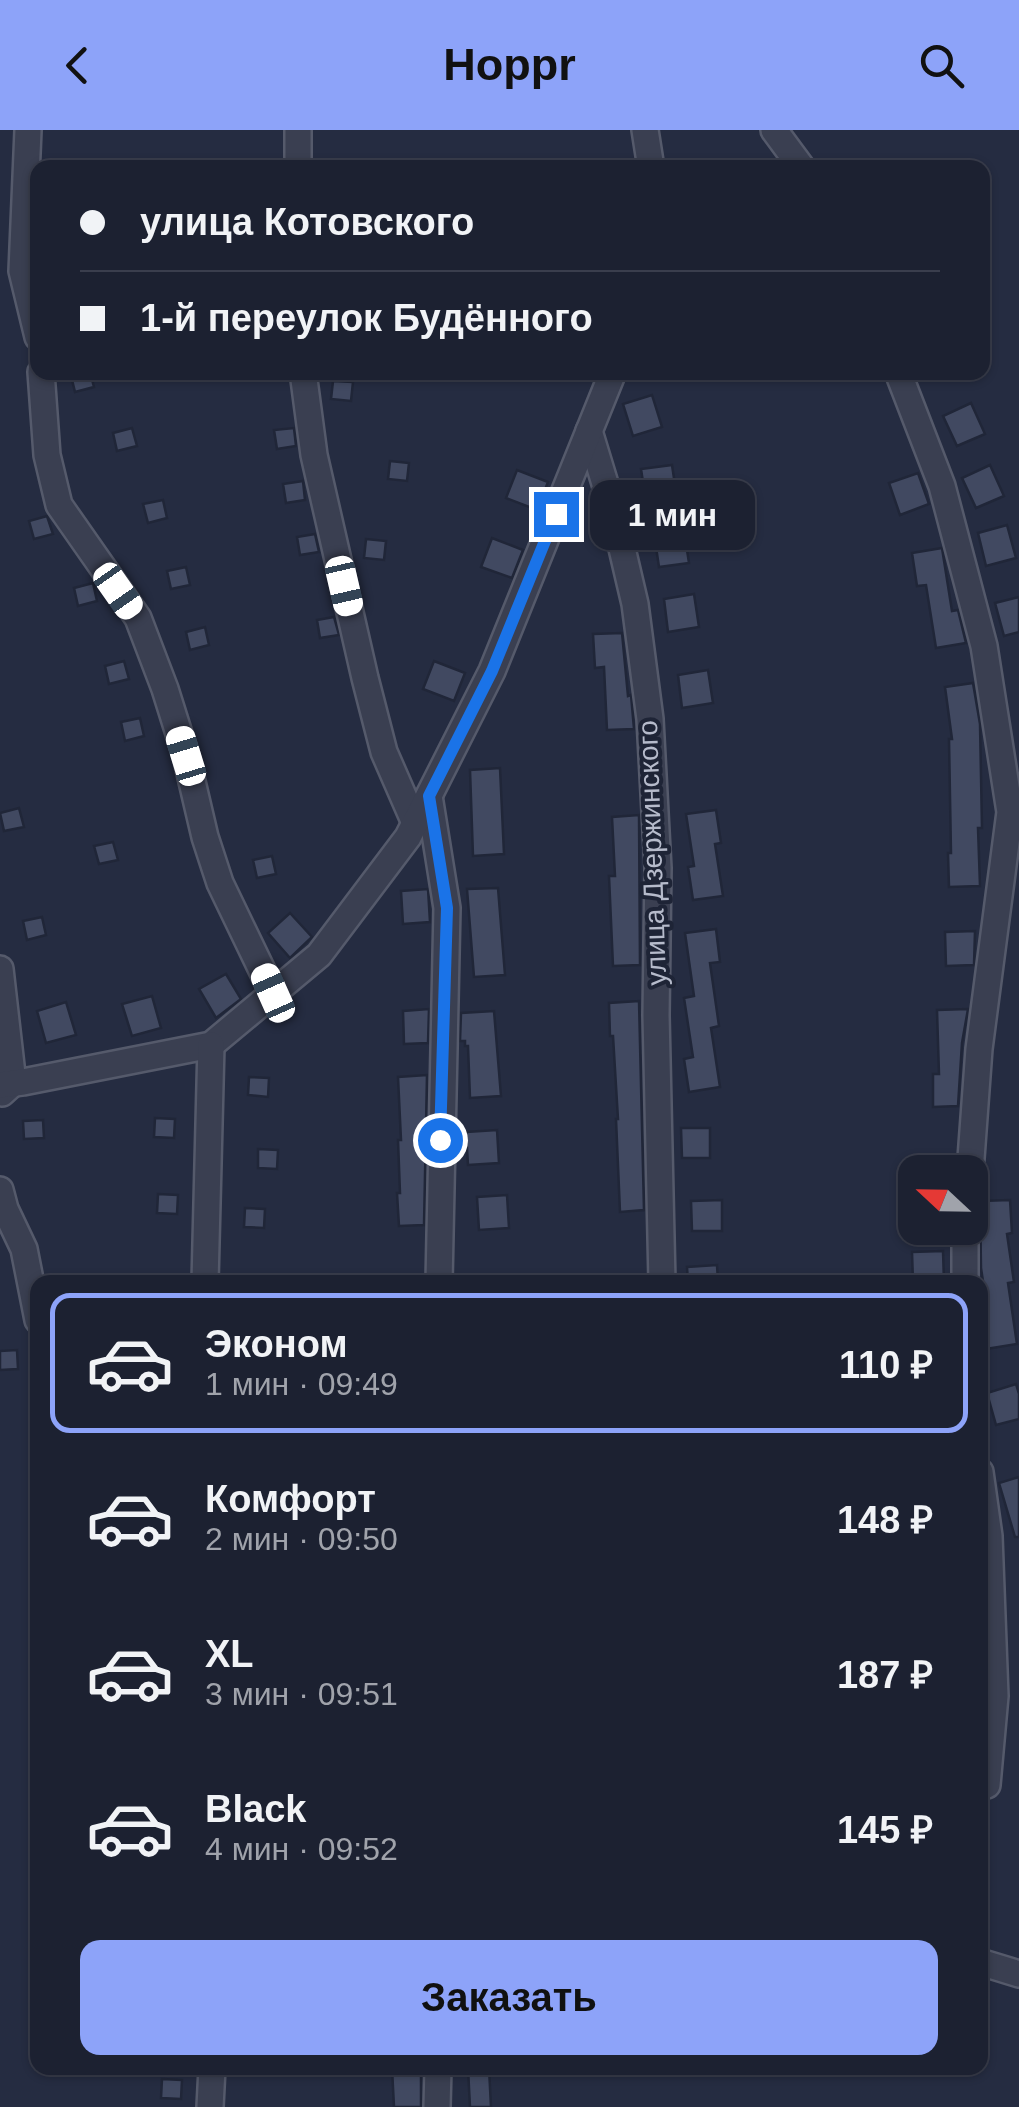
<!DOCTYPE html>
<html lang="ru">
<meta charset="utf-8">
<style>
:root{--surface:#1c2131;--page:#292e3d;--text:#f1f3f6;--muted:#a0a3ab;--line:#3a3e4d;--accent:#8da3f9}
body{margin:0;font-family:Arial,sans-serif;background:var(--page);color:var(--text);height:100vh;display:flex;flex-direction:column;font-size:38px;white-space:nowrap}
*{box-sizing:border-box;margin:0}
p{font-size:32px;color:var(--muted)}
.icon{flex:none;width:55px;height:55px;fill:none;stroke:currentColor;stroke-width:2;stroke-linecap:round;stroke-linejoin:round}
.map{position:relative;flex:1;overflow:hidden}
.panel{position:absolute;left:30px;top:1145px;width:958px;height:800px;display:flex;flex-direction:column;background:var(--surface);border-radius:20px;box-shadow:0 2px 8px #0004,0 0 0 2px var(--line)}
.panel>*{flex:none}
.guide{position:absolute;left:30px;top:30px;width:960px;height:220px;border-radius:20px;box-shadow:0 2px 8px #0004,0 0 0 2px var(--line);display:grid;align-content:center;height:220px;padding:0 50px;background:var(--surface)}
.needle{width:65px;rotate:292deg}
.fabs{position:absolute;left:898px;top:1025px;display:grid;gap:20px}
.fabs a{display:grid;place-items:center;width:90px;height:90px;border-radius:20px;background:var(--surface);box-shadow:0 2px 8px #0004,0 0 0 2px var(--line);font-size:50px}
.end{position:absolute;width:45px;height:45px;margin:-22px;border:12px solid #1a73e8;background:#fff;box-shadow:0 0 0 5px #fff}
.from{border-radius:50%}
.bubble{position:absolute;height:70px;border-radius:20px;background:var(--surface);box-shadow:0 2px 8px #0004,0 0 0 2px var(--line);font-size:32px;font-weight:800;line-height:70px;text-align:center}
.car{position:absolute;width:30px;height:60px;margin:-30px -15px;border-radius:12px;box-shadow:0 0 8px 2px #0007;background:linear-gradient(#fff 24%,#345 0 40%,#fff 0 76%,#345 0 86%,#fff 0)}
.guide b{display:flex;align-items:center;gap:35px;height:95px;font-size:38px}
.guide b+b{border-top:2px solid var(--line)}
.guide i{width:25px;height:25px;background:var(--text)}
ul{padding:18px 0 0;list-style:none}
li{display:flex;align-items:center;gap:30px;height:140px;margin:0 20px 15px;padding:0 30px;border:5px solid transparent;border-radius:20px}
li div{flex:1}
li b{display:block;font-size:38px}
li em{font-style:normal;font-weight:800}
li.selected{border-color:var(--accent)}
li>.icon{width:90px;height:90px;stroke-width:1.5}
.button{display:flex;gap:20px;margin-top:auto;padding:20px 50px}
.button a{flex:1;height:115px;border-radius:20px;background:var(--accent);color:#111;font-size:40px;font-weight:800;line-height:115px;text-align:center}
header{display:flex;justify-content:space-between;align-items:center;height:130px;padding:0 50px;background:var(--accent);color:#111;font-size:45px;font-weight:800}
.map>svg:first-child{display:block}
</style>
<header><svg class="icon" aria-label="back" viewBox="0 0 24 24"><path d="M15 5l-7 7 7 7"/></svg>Hoppr<svg class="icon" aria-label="search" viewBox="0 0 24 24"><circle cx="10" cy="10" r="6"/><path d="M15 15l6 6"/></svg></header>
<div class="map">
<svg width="1019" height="1977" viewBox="0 0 1019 1977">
<rect width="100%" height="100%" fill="#252c41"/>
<!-- building -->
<g fill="#414961" stroke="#202638" stroke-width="2.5">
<polygon points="70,242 90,242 94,257 75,262"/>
<polygon points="333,251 353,252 351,271 331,269"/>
<polygon points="652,265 662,297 633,306 623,274"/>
<polygon points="971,273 985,304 957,316 943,286"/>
<polygon points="132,298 137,316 117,321 113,303"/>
<polygon points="294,298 296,316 277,319 274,300"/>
<polygon points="390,331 409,333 407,351 388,349"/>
<polygon points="672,335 677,368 646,372 641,339"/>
<polygon points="990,335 1004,366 976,378 962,348"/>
<polygon points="517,340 548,352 537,380 506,368"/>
<polygon points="918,343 929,374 900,385 889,353"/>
<polygon points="303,351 305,370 286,373 283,354"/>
<polygon points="163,370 167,388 148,393 143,374"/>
<polygon points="47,386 53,404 34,409 29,391"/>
<polygon points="1007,395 1016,428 986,436 978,403"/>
<polygon points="684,400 689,433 659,437 654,404"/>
<polygon points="315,404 319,422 300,425 297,407"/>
<polygon points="492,408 523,420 512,448 481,437"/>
<polygon points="366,409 386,411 384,430 364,428"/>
<polygon points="942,418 952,481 958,480 966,513 936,518 926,455 917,456 912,423"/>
<polygon points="186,437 190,455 171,459 167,441"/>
<polygon points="93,453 97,471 78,476 74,458"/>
<polygon points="694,464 699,497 668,502 664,469"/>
<polygon points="1019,467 1019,502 1004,506 995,473"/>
<polygon points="334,487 339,505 320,508 317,490"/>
<polygon points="205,497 209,515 190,520 186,502"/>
<polygon points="622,503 628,566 631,565 634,599 607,600 604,537 595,538 593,504"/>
<polygon points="124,531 129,549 109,554 105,536"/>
<polygon points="434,531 465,543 454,571 423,559"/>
<polygon points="708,540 713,573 682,578 678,545"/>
<polygon points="973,553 980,594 982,698 978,698 980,756 949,757 948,723 951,723 949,609 952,609 945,557"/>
<polygon points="140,588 144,606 125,611 121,592"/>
<polygon points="500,638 504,724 473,726 470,640"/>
<polygon points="19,678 24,697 4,701 0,683"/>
<polygon points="716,680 721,713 715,714 723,766 693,770 688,737 694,736 686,684"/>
<polygon points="639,685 640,835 613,836 609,746 615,746 612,687"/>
<polygon points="113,712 118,730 99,734 94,716"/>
<polygon points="272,726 276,744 257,748 253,730"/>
<polygon points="498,758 505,845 474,847 467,759"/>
<polygon points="428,759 430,792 403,794 401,761"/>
<polygon points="290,783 312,807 290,828 268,803"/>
<polygon points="42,787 46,805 27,810 23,791"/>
<polygon points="716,799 720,832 710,833 719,896 711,898 720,957 689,962 684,929 693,927 684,868 694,866 685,803"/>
<polygon points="975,801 974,835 946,836 945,802"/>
<polygon points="226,844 241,869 216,888 199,859"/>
<polygon points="152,866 161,898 132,906 122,874"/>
<polygon points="639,871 644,1080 620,1082 616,989 618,989 613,906 610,906 609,873"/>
<polygon points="66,872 76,905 46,913 37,881"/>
<polygon points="429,879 428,913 404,914 403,881"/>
<polygon points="968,879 962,913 958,976 933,977 933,944 939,944 937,880"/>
<polygon points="494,881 501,966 470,968 468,916 465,916 465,911 460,911 461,883"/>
<polygon points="427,945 424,1095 399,1096 397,1063 400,1063 398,1010 401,1010 398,947"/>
<polygon points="249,947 269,948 268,967 248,965"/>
<polygon points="155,988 175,989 174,1008 154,1007"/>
<polygon points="43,990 44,1008 24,1009 23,991"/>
<polygon points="681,998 710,998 710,1028 682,1028"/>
<polygon points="497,1000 499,1033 468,1035 466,1002"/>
<polygon points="258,1019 278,1020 277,1039 258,1038"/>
<polygon points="158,1064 178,1065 177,1084 157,1083"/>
<polygon points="507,1065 509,1098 479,1100 477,1067"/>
<polygon points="722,1070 722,1101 692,1101 691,1071"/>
<polygon points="1010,1070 1012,1103 1007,1104 1014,1152 1008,1153 1017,1214 986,1219 982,1186 988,1185 981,1138 980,1071"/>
<polygon points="245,1078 265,1079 264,1098 244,1097"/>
<polygon points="943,1121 944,1152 913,1152 912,1122"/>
<polygon points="717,1135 718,1152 688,1152 687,1137"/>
<polygon points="17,1220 18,1239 0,1240 0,1221"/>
<polygon points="1016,1254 1019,1264 1019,1289 996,1295 987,1263"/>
<polygon points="1019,1347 1019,1407 1015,1407 999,1353"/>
<polygon points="392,1938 421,1938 421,1977 394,1977"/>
<polygon points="468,1938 489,1938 491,1977 470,1977"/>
<polygon points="162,1949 182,1950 181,1969 161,1968"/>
</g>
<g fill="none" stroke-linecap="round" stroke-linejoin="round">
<defs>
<g id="minor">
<polyline points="28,0 22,141 38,207"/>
<polyline points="298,0 298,38"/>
<polyline points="645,0 651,38"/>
<polyline points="774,0 802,38"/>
<polyline points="41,242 47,325 59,375 138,488 165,559 186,626 205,707 220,753 273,863"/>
<polyline points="303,242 314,325 365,548 384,622 415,693"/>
<polyline points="898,242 942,356 984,516 1010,682 979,919 970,1042"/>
<polyline points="589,301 613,380 635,474 650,589 658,738 656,885 662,1152"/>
<polyline points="429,666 447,778 439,1152"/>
<polyline points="0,839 13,953 2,963"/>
<polyline points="0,955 23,952 211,915 319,825 408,707 492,541 613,242"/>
<polyline points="0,1060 5,1079 24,1119 38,1190"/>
<polyline points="205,1152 211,915"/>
<polyline points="965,1152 965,1098"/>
<polyline points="980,1342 989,1406 995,1566 987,1655"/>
<polyline points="980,1832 1019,1844"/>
<polyline points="210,1977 212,1938"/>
<polyline points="437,1977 438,1938"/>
</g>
</defs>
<!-- minor casing -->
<use href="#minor" stroke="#555a6b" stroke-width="30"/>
<!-- minor -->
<use href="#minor" stroke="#3a3f51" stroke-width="25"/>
</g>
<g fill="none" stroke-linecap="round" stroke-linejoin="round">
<!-- route -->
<polyline stroke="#1a73e8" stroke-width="12" points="440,1010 447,778 429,666 492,541 556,384"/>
</g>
<g text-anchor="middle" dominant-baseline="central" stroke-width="8" stroke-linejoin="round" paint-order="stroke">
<!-- street labels -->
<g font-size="28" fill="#b6bbcb" stroke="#1e2436">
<text transform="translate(652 723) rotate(-92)">улица Дзержинского</text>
</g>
</g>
</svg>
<div class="fabs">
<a><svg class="needle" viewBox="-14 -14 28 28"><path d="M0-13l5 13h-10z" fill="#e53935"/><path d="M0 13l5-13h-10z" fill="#a0a3ab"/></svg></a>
</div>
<i class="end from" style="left:440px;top:1010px"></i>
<i class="end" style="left:556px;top:384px"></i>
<div class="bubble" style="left:590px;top:350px;width:165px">1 мин</div>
<i class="car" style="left:344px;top:456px;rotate:167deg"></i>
<i class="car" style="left:118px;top:461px;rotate:145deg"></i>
<i class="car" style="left:186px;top:626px;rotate:343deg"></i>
<i class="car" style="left:273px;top:863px;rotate:336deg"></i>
<div class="guide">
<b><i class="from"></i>улица Котовского</b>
<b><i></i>1-й переулок Будённого</b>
</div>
<section class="panel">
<ul>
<li class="selected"><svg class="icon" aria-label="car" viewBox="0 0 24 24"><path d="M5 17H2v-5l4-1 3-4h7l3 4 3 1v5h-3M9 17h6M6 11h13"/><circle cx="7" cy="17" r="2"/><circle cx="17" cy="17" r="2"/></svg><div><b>Эконом</b><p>1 мин · 09:49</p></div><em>110 ₽</em></li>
<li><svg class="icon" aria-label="car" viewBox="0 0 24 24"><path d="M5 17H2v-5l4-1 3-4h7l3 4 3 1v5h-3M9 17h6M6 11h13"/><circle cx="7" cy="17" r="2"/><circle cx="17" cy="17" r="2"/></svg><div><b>Комфорт</b><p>2 мин · 09:50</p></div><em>148 ₽</em></li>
<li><svg class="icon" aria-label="car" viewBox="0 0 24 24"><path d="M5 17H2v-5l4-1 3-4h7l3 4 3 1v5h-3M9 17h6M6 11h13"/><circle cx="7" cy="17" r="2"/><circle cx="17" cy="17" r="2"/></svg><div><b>XL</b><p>3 мин · 09:51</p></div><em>187 ₽</em></li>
<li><svg class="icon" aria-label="car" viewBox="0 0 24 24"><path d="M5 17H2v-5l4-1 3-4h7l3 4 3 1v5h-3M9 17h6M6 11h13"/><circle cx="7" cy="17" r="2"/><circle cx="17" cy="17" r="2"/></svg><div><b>Black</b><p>4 мин · 09:52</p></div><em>145 ₽</em></li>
</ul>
<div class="button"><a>Заказать</a></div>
</section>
</div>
